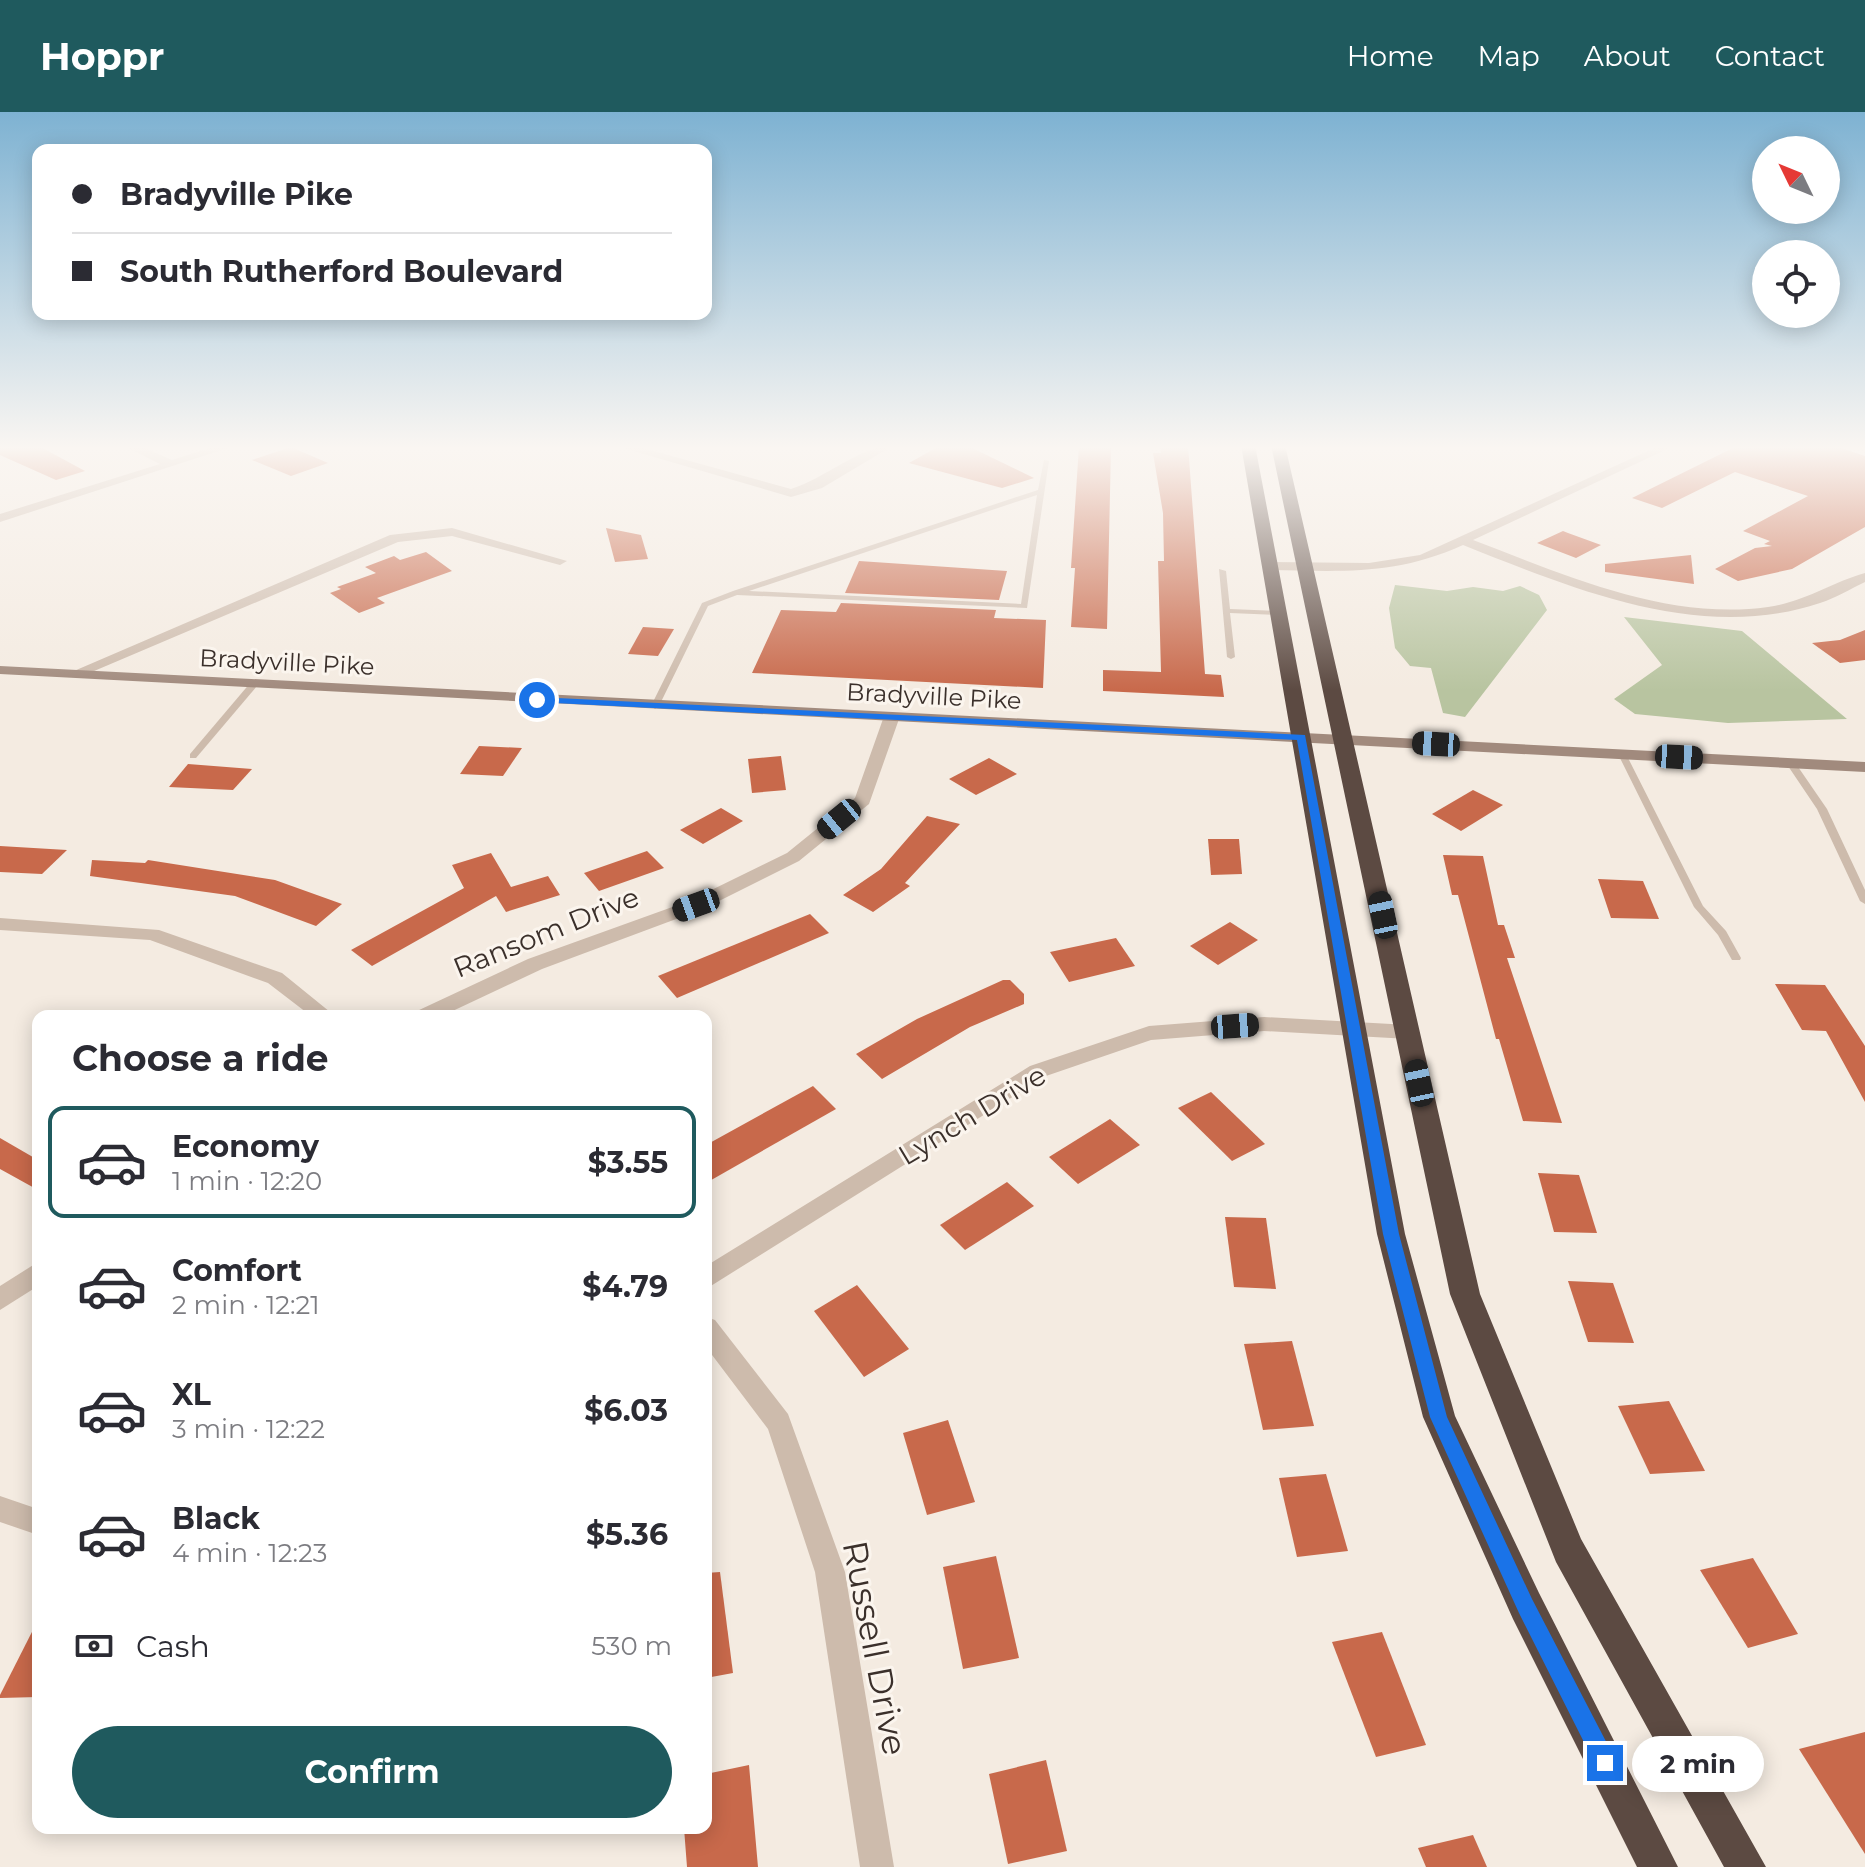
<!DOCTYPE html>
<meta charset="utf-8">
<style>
:root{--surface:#fff;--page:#f2f2f3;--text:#2b2b33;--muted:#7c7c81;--line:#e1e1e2;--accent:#1f5a5e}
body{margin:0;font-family:Montserrat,sans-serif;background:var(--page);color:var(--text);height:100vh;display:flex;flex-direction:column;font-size:30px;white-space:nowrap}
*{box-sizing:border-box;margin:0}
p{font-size:26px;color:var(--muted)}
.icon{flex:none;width:44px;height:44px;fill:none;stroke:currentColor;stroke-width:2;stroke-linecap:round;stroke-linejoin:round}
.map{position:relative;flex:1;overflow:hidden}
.panel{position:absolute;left:32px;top:898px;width:680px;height:824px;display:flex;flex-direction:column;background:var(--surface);border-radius:16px;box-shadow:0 4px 20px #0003}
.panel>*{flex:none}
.top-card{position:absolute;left:32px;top:32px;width:680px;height:176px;border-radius:16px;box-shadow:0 4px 20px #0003;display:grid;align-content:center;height:176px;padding:0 40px;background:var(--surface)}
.needle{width:52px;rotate:313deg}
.controls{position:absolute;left:1752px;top:24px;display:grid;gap:16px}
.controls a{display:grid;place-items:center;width:88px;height:88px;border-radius:50%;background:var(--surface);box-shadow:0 4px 20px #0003;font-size:40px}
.end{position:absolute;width:36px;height:36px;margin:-18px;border:10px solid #1a73e8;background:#fff;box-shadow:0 0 0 4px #fff}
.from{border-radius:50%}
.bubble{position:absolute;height:56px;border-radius:28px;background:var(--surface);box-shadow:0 4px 20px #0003;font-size:26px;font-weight:700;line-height:56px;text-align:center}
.car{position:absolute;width:24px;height:48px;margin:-24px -12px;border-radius:10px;box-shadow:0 0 6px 2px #0007;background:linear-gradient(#222 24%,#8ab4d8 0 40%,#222 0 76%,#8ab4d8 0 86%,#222 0)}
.top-card b{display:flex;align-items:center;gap:28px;height:76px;font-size:30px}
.top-card b+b{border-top:2px solid var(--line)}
.top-card i{width:20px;height:20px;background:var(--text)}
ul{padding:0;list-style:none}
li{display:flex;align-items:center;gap:24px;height:112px;margin:0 16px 12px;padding:0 24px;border:4px solid transparent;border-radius:16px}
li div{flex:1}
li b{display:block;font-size:30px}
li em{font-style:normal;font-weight:700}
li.current{border-color:var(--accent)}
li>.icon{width:72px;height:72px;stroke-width:1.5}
h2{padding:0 40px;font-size:36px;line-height:96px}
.pay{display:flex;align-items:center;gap:20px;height:88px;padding:0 40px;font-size:30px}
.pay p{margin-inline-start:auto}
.action{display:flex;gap:16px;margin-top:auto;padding:16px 40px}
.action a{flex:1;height:92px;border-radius:48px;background:var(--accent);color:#fff;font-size:32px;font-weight:700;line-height:92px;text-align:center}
header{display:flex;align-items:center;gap:48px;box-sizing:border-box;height:112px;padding:0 40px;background:var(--accent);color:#fff}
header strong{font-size:38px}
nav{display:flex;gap:44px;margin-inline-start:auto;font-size:28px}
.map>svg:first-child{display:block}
</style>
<header>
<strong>Hoppr</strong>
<nav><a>Home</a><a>Map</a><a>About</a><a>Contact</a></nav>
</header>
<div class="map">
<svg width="1865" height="1755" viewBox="0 0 1865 1755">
<rect width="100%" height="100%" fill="#f4ebe1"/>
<!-- green -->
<g fill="#b8c4a0">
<polygon points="1395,473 1447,479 1473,475 1503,479 1520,474 1539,483 1547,498 1465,605 1443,601 1431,556 1410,554 1395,536 1389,496"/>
<polygon points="1624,505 1742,519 1847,607 1728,611 1635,602 1614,587 1662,553"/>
</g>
<!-- building -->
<g fill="#c8694b">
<polygon points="0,333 37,333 85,359 56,368 0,343"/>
<polygon points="941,333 966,333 1034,366 1002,376 909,351"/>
<polygon points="1160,333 1188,333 1205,562 1221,563 1224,585 1103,579 1103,558 1161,560 1158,449 1164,449 1163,401 1153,341 1161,341"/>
<polygon points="1739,333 1832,333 1865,344 1865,415 1792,457 1738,469 1715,457 1755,436 1772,434 1764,432 1770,429 1743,419 1808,384 1735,360 1662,396 1632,386"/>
<polygon points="1079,334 1111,336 1107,517 1071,515 1075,456 1071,456"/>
<polygon points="291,335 328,351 291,364 252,348"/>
<polygon points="606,416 641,423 648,447 615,450"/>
<polygon points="1563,419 1568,421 1601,433 1576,446 1537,431"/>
<polygon points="426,440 452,459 377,486 385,491 359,501 330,481 341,477 337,475 376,461 365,455 394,444 400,448"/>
<polygon points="1691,443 1694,472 1605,460 1605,452"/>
<polygon points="859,449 1007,459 999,488 845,481"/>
<polygon points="841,491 996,498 994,506 1046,508 1043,576 752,561 781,498 836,500"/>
<polygon points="643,515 674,517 658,544 628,542"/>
<polygon points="1865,518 1865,548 1840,551 1812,531 1840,528"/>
<polygon points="479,634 522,636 503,664 460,662"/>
<polygon points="781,644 786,678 752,681 748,647"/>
<polygon points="989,646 1017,662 976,683 949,667"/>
<polygon points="188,652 252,657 233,678 169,675"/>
<polygon points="1473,678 1503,693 1461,719 1432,702"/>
<polygon points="721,696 743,709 703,732 680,718"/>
<polygon points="927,704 960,712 905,771 910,774 873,800 843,783 881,757"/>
<polygon points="1208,727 1239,727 1242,762 1211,763"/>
<polygon points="0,734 67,738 42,762 0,760"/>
<polygon points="647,739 664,756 599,779 584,761"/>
<polygon points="491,741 511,775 548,764 560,783 506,800 496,784 372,854 351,838 464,776 452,753"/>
<polygon points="1443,743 1483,744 1498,813 1504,813 1515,846 1507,846 1562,1011 1523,1009 1499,927 1496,927 1458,783 1452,783"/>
<polygon points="92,748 145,751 148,748 275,768 342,792 316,814 235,784 90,764"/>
<polygon points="1598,767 1643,769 1659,807 1611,806"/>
<polygon points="810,802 829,821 677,886 658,864"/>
<polygon points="1230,810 1258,828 1218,853 1190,834"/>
<polygon points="1116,826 1135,854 1069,870 1050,840"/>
<polygon points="1003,868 1010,868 1024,882 1024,892 970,915 882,967 856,942 917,907"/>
<polygon points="1775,872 1825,873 1865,934 1865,990 1826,919 1802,918"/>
<polygon points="813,974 836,997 706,1071 706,1033"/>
<polygon points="1211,980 1265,1032 1232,1049 1178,996"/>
<polygon points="1110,1007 1140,1033 1078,1072 1049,1045"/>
<polygon points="0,1026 38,1048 38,1078 0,1057"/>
<polygon points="1538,1061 1579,1063 1597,1121 1554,1120"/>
<polygon points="1007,1070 1034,1094 965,1138 940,1113"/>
<polygon points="1225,1105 1266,1106 1276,1177 1234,1175"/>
<polygon points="1568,1169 1613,1171 1634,1231 1588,1230"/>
<polygon points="857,1173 909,1237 864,1265 814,1199"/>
<polygon points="1292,1229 1314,1314 1263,1318 1244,1232"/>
<polygon points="1669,1289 1705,1359 1650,1362 1618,1294"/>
<polygon points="948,1308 975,1390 927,1403 903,1321"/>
<polygon points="1326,1362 1348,1439 1297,1445 1279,1366"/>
<polygon points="996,1444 1019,1546 963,1557 943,1455"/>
<polygon points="1753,1446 1798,1522 1748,1536 1700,1458"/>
<polygon points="720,1460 733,1561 706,1566 706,1461"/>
<polygon points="38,1508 38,1585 0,1586 0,1583"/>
<polygon points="1382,1520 1426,1633 1376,1645 1332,1530"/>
<polygon points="1865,1620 1865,1742 1799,1637"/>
<polygon points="1046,1648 1067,1739 1008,1752 989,1662"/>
<polygon points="749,1653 758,1755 687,1755 684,1716 706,1716 706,1662"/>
<polygon points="1473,1723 1487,1755 1426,1755 1418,1736"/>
</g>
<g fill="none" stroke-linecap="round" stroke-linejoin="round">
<!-- lane -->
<g fill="#cdbbac" fill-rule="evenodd">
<path d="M1044,348L1049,349L1027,496L737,483L708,494L659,594L655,597L651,594L702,491L733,479L1038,378ZM1037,383L1021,492L749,479Z"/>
<polygon points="1219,457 1226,459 1230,497 1278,499 1282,501 1278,503 1230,501 1235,545 1231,547 1227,545"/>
<polygon points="254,569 257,570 257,574 196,646 190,646 190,642 251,570"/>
<polygon points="1622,639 1626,642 1703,794 1726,819 1741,846 1740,848 1732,848 1718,823 1694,795 1618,642"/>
<polygon points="1791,648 1794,649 1827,697 1865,778 1865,792 1860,789 1817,697 1786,651"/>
</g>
<!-- street -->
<g fill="#cdbbac" fill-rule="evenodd">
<polygon points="122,333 138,333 172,348 219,333 237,333 0,410 0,402 160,352"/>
<path d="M613,333H632L791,377C824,367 862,333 894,333L822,376L791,385Z"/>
<path d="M1661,333H1676L1473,428C1565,463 1667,509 1768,495C1807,489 1830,471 1865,461V470C1850,477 1836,486 1820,491C1700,531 1574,477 1463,433C1395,464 1341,459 1269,458L1262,454L1269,450L1369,451L1420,443Z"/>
<polygon points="452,416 567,449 560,453 452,424 398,430 80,565 70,565 67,562 390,423"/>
<polygon points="891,602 899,607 869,692 799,749 703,797 542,857 442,904 414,904 417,899 528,847 689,789 787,741 855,686 883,607"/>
<polygon points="0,806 159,818 282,861 335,904 311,904 268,871 150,828 0,818"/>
<polygon points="1264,905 1409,913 1419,920 1409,927 1264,919 1151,928 1046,964 706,1177 706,1154 1030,954 1149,914"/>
<polygon points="38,1150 38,1174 0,1198 0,1174"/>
<polygon points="706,1205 715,1208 788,1302 845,1460 894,1755 860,1755 815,1460 768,1317 706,1235"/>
<polygon points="0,1384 38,1397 38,1423 0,1410"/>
</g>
<!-- secondary -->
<polygon fill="#a18a7d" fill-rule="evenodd" points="0,554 1865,650 1865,660 0,562"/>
<!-- highway -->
<g fill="#5c4a42" fill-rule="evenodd">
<polygon points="1241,333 1255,333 1405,1122 1455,1304 1539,1481 1678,1755 1637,1755 1513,1507 1423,1305 1377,1122"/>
<polygon points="1271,333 1285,333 1480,1182 1581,1427 1766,1755 1724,1755 1556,1450 1450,1182"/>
</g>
</g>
<!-- sky -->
<linearGradient id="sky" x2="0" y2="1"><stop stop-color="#7eb2d2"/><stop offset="0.58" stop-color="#faf6f2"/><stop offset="1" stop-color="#faf6f2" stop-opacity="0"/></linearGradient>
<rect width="1865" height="579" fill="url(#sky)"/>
<!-- route -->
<polygon fill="#1a73e8" points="537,585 1305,623 1399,1122 1447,1305 1532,1487 1613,1643 1616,1651 1613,1658 1605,1661 1598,1658 1519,1501 1430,1305 1383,1122 1297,628 534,590"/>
<g text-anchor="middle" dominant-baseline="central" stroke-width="6" stroke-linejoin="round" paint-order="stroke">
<!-- far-street labels -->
<g font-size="24" fill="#3b302b" stroke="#fbf5ee">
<text transform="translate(287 550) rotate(3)">Bradyville Pike</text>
<text transform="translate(934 584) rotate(3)">Bradyville Pike</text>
</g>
<!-- street labels -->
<g font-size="28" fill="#3b302b" stroke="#fbf5ee">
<text transform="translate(546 820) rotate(-22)">Ransom Drive</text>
<text transform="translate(972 1003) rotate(-31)">Lynch Drive</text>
</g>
<!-- near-street labels -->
<g font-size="34" fill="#3b302b" stroke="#fbf5ee">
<text transform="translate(875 1536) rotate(79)">Russell Drive</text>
</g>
</g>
</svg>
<div class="controls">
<a><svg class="needle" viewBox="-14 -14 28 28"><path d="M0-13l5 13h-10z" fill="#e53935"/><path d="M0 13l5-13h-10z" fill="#7c7c81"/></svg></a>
<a><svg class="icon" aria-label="locate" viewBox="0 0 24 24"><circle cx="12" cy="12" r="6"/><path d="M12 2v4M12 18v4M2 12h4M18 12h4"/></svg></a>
</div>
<i class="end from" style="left:537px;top:588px"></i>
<i class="end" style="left:1605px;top:1651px"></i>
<div class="bubble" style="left:1632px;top:1624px;width:132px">2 min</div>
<i class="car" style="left:1436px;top:632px;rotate:273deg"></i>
<i class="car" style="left:1679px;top:645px;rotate:93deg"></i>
<i class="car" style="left:839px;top:707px;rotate:231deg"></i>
<i class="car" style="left:696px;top:793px;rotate:250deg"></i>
<i class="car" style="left:1383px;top:803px;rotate:348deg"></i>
<i class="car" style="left:1235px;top:914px;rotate:86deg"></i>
<i class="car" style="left:1419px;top:971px;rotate:348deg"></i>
<div class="top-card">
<b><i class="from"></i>Bradyville Pike</b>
<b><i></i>South Rutherford Boulevard</b>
</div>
<section class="panel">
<h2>Choose a ride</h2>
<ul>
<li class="current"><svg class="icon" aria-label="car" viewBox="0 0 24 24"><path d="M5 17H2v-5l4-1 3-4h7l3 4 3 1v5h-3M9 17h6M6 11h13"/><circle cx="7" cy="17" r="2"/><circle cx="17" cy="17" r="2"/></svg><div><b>Economy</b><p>1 min · 12:20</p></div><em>$3.55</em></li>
<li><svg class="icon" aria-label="car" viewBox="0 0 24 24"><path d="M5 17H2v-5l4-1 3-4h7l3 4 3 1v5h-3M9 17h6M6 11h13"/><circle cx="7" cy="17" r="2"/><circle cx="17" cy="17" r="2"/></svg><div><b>Comfort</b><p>2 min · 12:21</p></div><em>$4.79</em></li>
<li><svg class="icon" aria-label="car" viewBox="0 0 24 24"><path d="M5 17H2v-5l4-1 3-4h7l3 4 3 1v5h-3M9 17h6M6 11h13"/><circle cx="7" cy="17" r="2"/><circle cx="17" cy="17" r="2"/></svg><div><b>XL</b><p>3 min · 12:22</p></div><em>$6.03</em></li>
<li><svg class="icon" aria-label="car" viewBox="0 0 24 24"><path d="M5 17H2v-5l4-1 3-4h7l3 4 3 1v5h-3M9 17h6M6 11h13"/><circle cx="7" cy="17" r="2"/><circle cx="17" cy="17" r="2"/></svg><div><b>Black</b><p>4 min · 12:23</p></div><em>$5.36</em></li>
</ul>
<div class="pay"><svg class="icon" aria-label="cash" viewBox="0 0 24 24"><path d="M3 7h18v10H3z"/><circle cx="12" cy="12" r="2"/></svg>Cash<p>530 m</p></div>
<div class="action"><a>Confirm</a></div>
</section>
</div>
